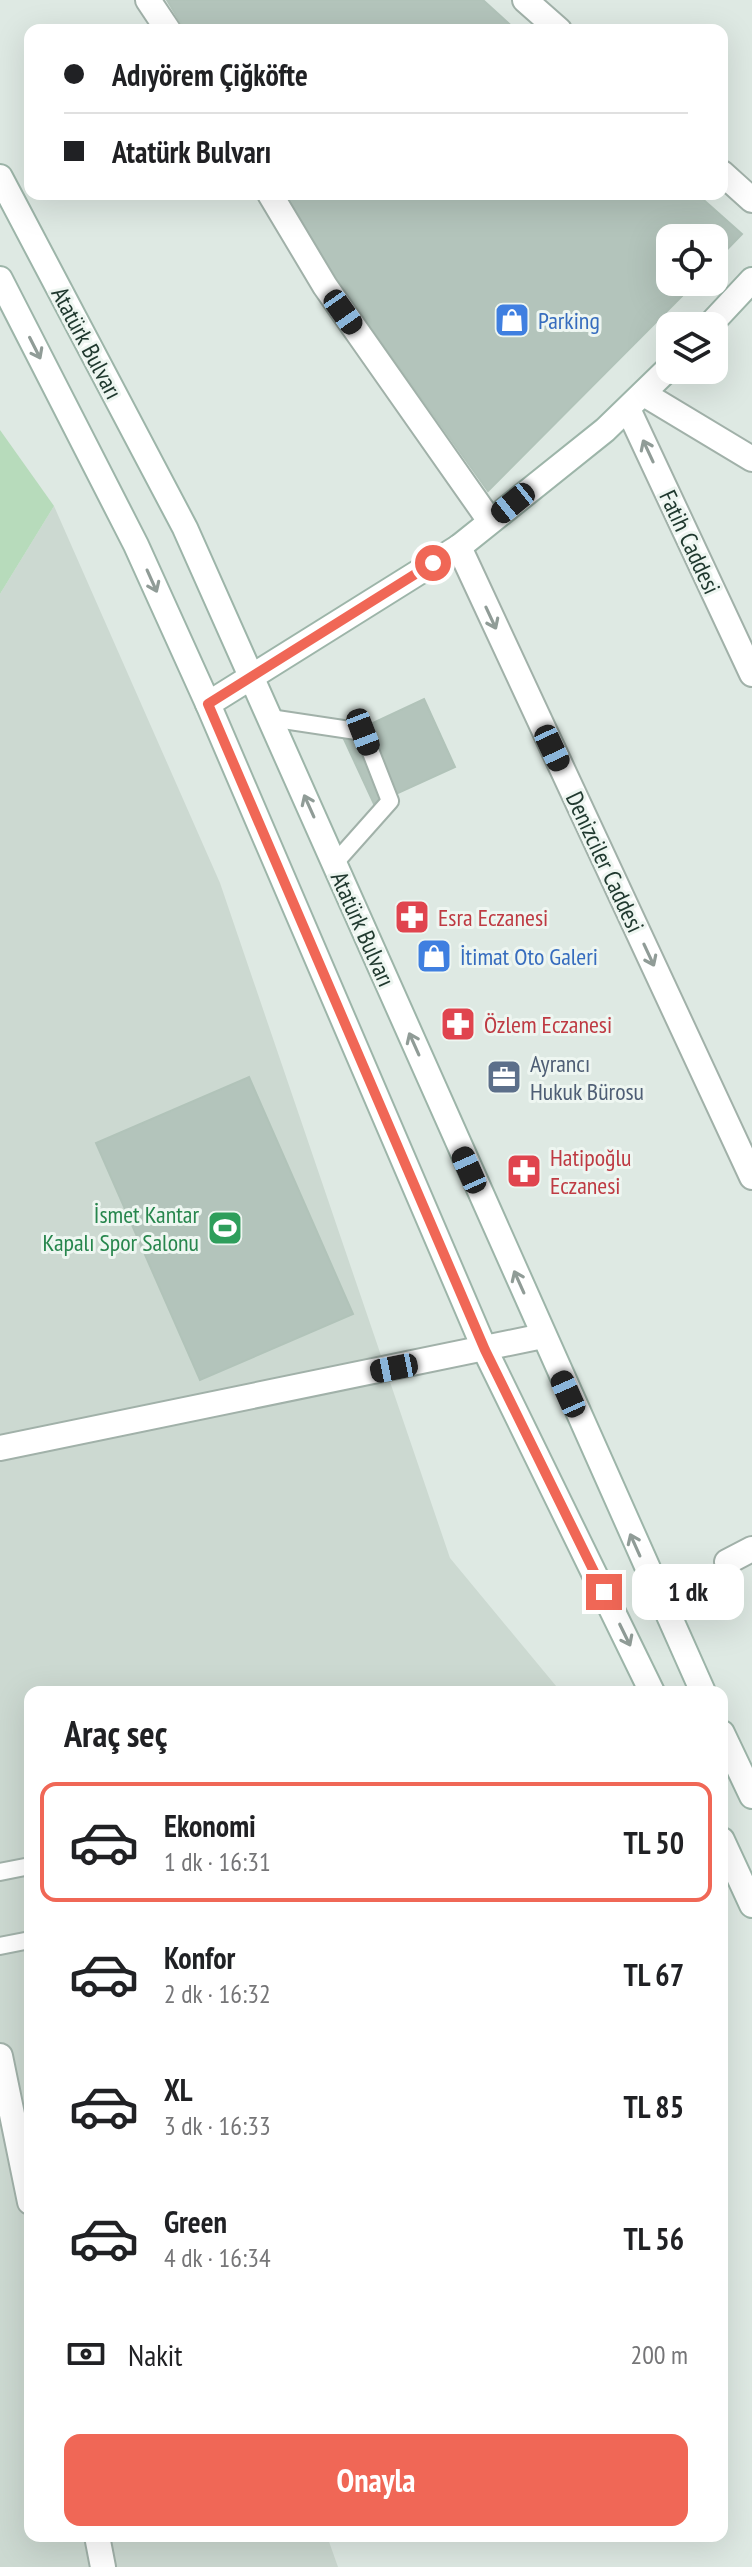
<!DOCTYPE html>
<html lang="tr">
<meta charset="utf-8">
<style>
:root{--surface:#fff;--page:#f6f6f6;--text:#202124;--muted:#757577;--line:#e0e0e0;--accent:#f06756}
body{margin:0;font-family:"PT Sans Narrow",sans-serif;background:var(--page);color:var(--text);height:100vh;display:flex;flex-direction:column;font-size:30px;white-space:nowrap}
*{box-sizing:border-box;margin:0}
p{font-size:26px;color:var(--muted)}
.icon{flex:none;width:44px;height:44px;fill:none;stroke:currentColor;stroke-width:2;stroke-linecap:round;stroke-linejoin:round}
.map{position:relative;flex:1;overflow:hidden}
.panel{position:absolute;left:24px;top:1686px;width:704px;height:856px;display:flex;flex-direction:column;background:var(--surface);border-radius:16px;box-shadow:0 8px 32px #0002}
.panel>*{flex:none}
.guide{position:absolute;left:24px;top:24px;width:704px;height:176px;border-radius:16px;box-shadow:0 8px 32px #0002;display:grid;align-content:center;height:176px;padding:0 40px;background:var(--surface)}
.buttons{position:absolute;left:656px;top:224px;display:grid;gap:16px}
.buttons a{display:grid;place-items:center;width:72px;height:72px;border-radius:16px;background:var(--surface);box-shadow:0 8px 32px #0002;font-size:40px}
.end{position:absolute;width:36px;height:36px;margin:-18px;border:10px solid #f06756;background:#fff;box-shadow:0 0 0 4px #fff}
.from{border-radius:50%}
.bubble{position:absolute;height:56px;border-radius:16px;background:var(--surface);box-shadow:0 8px 32px #0002;font-size:26px;font-weight:700;line-height:56px;text-align:center}
.car{position:absolute;width:24px;height:48px;margin:-24px -12px;border-radius:10px;box-shadow:0 0 6px 2px #0007;background:linear-gradient(#222 24%,#8ab4d8 0 40%,#222 0 76%,#8ab4d8 0 86%,#222 0)}
.guide b{display:flex;align-items:center;gap:28px;height:76px;font-size:30px}
.guide b+b{border-top:2px solid var(--line)}
.guide i{width:20px;height:20px;background:var(--text)}
ul{padding:0;list-style:none}
li{display:flex;align-items:center;gap:24px;height:120px;margin:0 16px 12px;padding:0 24px;border:4px solid transparent;border-radius:16px}
li div{flex:1}
li b{display:block;font-size:30px}
li em{font-style:normal;font-weight:700}
li.current{border-color:var(--accent)}
li>.icon{width:72px;height:72px;stroke-width:1.5}
h2{padding:0 40px;font-size:36px;line-height:96px}
.pay{display:flex;align-items:center;gap:20px;height:88px;padding:0 40px;font-size:30px}
.pay p{margin-inline-start:auto}
.action{display:flex;gap:16px;margin-top:auto;padding:16px 40px}
.action a{flex:1;height:92px;border-radius:16px;background:var(--accent);color:#fff;font-size:32px;font-weight:700;line-height:92px;text-align:center}
.map>svg:first-child{display:block}
</style>
<div class="map">
<svg width="752" height="2567" viewBox="0 0 752 2567">
<rect width="100%" height="100%" fill="#dee9e3"/>
<!-- built -->
<polygon fill="#ccd9d1" points="54,506 220,883 450,1558 561,1692 30,1692 30,2536 327,2536 338,2567 0,2567 0,594"/>
<!-- green -->
<polygon fill="#b7dbbb" points="0,430 54,506 0,594"/>
<!-- building -->
<g fill="#b3c4bb" stroke="#b1c3b9" stroke-width="2">
<polygon points="167,0 483,0 516,30 185,30"/>
<polygon points="283,194 697,194 742,234 714,263 714,238 670,238 670,282 696,282 488,491 321,258"/>
<polygon points="424,699 455,767 374,804 343,737"/>
<polygon points="249,1077 353,1314 200,1380 96,1143"/>
</g>
<g fill="none" stroke-linecap="round" stroke-linejoin="round">
<defs>
<g id="lane">
<polyline points="270,718 363,732 390,801 334,864"/>
<polyline points="0,1872 30,1866"/>
<polyline points="0,1946 30,1940"/>
</g>
<g id="street">
<polyline points="148,0 168,30"/>
<polyline points="525,0 559,30"/>
<polyline points="722,173 752,200"/>
<polyline points="270,194 325,286 490,521"/>
<polyline points="644,394 752,459"/>
<polyline points="628,409 752,674"/>
<polyline points="459,547 752,1177"/>
<polyline points="0,1448 543,1336"/>
<polyline points="727,1562 752,1549"/>
<polyline points="0,2056 30,2202"/>
<polyline points="97,2536 103,2567"/>
</g>
<g id="secondary">
<polyline points="0,177 185,528 703,1692"/>
<polyline points="0,279 136,545 208,704 485,1350 652,1692"/>
<polyline points="709,326 752,280"/>
<polyline points="208,704 459,547 605,430 670,367"/>
<polyline points="722,1733 752,1796"/>
<polyline points="722,1840 752,1905"/>
</g>
</defs>
<!-- lane casing -->
<use href="#lane" stroke="#a1b1a9" stroke-width="20"/>
<!-- street casing -->
<use href="#street" stroke="#a1b1a9" stroke-width="28"/>
<!-- secondary casing -->
<use href="#secondary" stroke="#9db5a9" stroke-width="28"/>
<!-- lane -->
<use href="#lane" stroke="#fff" stroke-width="16"/>
<!-- street -->
<use href="#street" stroke="#fff" stroke-width="24"/>
<!-- secondary -->
<use href="#secondary" stroke="#fff" stroke-width="24"/>
</g>
<!-- one-way arrows -->
<defs><path id="oneway-shaft" d="M-6 0H5M1.5-3L5.5 0L1.5 3" fill="none" stroke-width="1.6" stroke-linecap="round" stroke-linejoin="round" transform="scale(2)"/></defs>
<g stroke="#909c97">
<use href="#oneway-shaft" transform="translate(35 348) rotate(63)"/>
<use href="#oneway-shaft" transform="translate(648 451) rotate(-115)"/>
<use href="#oneway-shaft" transform="translate(152 581) rotate(66)"/>
<use href="#oneway-shaft" transform="translate(491 618) rotate(65)"/>
<use href="#oneway-shaft" transform="translate(309 806) rotate(-114)"/>
<use href="#oneway-shaft" transform="translate(649 955) rotate(65)"/>
<use href="#oneway-shaft" transform="translate(414 1044) rotate(-114)"/>
<use href="#oneway-shaft" transform="translate(519 1282) rotate(-114)"/>
<use href="#oneway-shaft" transform="translate(635 1545) rotate(-114)"/>
<use href="#oneway-shaft" transform="translate(625 1635) rotate(64)"/>
</g>
<g fill="none" stroke-linecap="round" stroke-linejoin="round">
<!-- route -->
<polyline stroke="#f06756" stroke-width="10" points="433,563 208,704 485,1350 604,1592"/>
</g>
<!-- icons -->
<defs>
<symbol id="shop-square" viewBox="-11 -11 22 22"><rect x="-9" y="-9" width="18" height="18" rx="4" fill="#3f7fe0" stroke="#eef6f1"/><path d="M-5-2.5h2.3a2.7 3.5 0 0 1 5.4 0H5L5.5 6h-11ZM-1.5-2.5h3a1.5 2.3 0 0 0-3 0Z" fill="#fff"/></symbol>
<symbol id="pharmacy-square" viewBox="-11 -11 22 22"><rect x="-9" y="-9" width="18" height="18" rx="4" fill="#e0444e" stroke="#eef6f1"/><path d="M-2-6h4v4h4v4h-4v4h-4v-4h-4v-4h4Z" fill="#fff"/></symbol>
<symbol id="office-square" viewBox="-11 -11 22 22"><rect x="-9" y="-9" width="18" height="18" rx="4" fill="#5c6f8a" stroke="#eef6f1"/><path d="M-6-3h4V-5.5h4V-3h4V5H-6ZM-1-4.5V-3h2v-1.5ZM-6 0V1H6V0Z" fill="#fff"/></symbol>
<symbol id="stadium-square" viewBox="-11 -11 22 22"><rect x="-9" y="-9" width="18" height="18" rx="4" fill="#2e9e5b" stroke="#eef6f1"/><path d="M0-5a6.5 5 0 1 0 0 10a6.5 5 0 1 0 0-10ZM-3.5-1.8h7v3.6h-7Z" fill="#fff"/></symbol>
</defs>
<g fill-rule="evenodd">
<use href="#shop-square" x="492" y="300" width="40" height="40"/>
<use href="#pharmacy-square" x="392" y="897" width="40" height="40"/>
<use href="#shop-square" x="414" y="936" width="40" height="40"/>
<use href="#pharmacy-square" x="438" y="1004" width="40" height="40"/>
<use href="#office-square" x="484" y="1057" width="40" height="40"/>
<use href="#pharmacy-square" x="504" y="1151" width="40" height="40"/>
<use href="#stadium-square" x="205" y="1208" width="40" height="40"/>
</g>
<g text-anchor="middle" dominant-baseline="central" stroke-width="6" stroke-linejoin="round" paint-order="stroke">
<!-- shop labels -->
<g font-size="24" fill="#366cbe" stroke="#eef6f1" text-anchor="start">
<text x="538" y="320">Parking</text>
<text x="460" y="956">İtimat Oto Galeri</text>
</g>
<!-- street labels -->
<g font-size="24" fill="#20392f" stroke="#eef6f1">
<text transform="translate(87 343) rotate(62)">Atatürk Bulvarı</text>
<text transform="translate(690 542) rotate(65)">Fatih Caddesi</text>
<text transform="translate(605 862) rotate(65)">Denizciler Caddesi</text>
<text transform="translate(363 929) rotate(66)">Atatürk Bulvarı</text>
</g>
<!-- health labels -->
<g font-size="24" fill="#be3a42" stroke="#eef6f1" text-anchor="start">
<text x="438" y="917">Esra Eczanesi</text>
<text x="484" y="1024">Özlem Eczanesi</text>
<text x="550" y="1157">Hatipoğlu<tspan x="550" dy="28">Eczanesi</tspan></text>
</g>
<!-- service labels -->
<g font-size="24" fill="#4e5e75" stroke="#eef6f1" text-anchor="start">
<text x="530" y="1063">Ayrancı<tspan x="530" dy="28">Hukuk Bürosu</tspan></text>
</g>
<!-- leisure labels -->
<g font-size="24" fill="#27864d" stroke="#eef6f1" text-anchor="end">
<text x="199" y="1214">İsmet Kantar<tspan x="199" dy="28">Kapalı Spor Salonu</tspan></text>
</g>
</g>
</svg>
<div class="buttons">
<a><svg class="icon" aria-label="locate" viewBox="0 0 24 24"><circle cx="12" cy="12" r="6"/><path d="M12 2v4M12 18v4M2 12h4M18 12h4"/></svg></a>
<a><svg class="icon" aria-label="layers" viewBox="0 0 24 24"><path d="M12 4l9 5-9 5-9-5zM3 14l9 5 9-5"/></svg></a>
</div>
<i class="end from" style="left:433px;top:563px"></i>
<i class="end" style="left:604px;top:1592px"></i>
<div class="bubble" style="left:632px;top:1564px;width:112px">1 dk</div>
<i class="car" style="left:343px;top:312px;rotate:145deg"></i>
<i class="car" style="left:513px;top:503px;rotate:231deg"></i>
<i class="car" style="left:363px;top:732px;rotate:159deg"></i>
<i class="car" style="left:552px;top:748px;rotate:155deg"></i>
<i class="car" style="left:469px;top:1170px;rotate:336deg"></i>
<i class="car" style="left:394px;top:1368px;rotate:259deg"></i>
<i class="car" style="left:568px;top:1394px;rotate:336deg"></i>
<div class="guide">
<b><i class="from"></i>Adıyörem Çiğköfte</b>
<b><i></i>Atatürk Bulvarı</b>
</div>
<section class="panel">
<h2>Araç seç</h2>
<ul>
<li class="current"><svg class="icon" aria-label="car" viewBox="0 0 24 24"><path d="M5 17H2v-5l4-1 3-4h7l3 4 3 1v5h-3M9 17h6M6 11h13"/><circle cx="7" cy="17" r="2"/><circle cx="17" cy="17" r="2"/></svg><div><b>Ekonomi</b><p>1 dk · 16:31</p></div><em>TL 50</em></li>
<li><svg class="icon" aria-label="car" viewBox="0 0 24 24"><path d="M5 17H2v-5l4-1 3-4h7l3 4 3 1v5h-3M9 17h6M6 11h13"/><circle cx="7" cy="17" r="2"/><circle cx="17" cy="17" r="2"/></svg><div><b>Konfor</b><p>2 dk · 16:32</p></div><em>TL 67</em></li>
<li><svg class="icon" aria-label="car" viewBox="0 0 24 24"><path d="M5 17H2v-5l4-1 3-4h7l3 4 3 1v5h-3M9 17h6M6 11h13"/><circle cx="7" cy="17" r="2"/><circle cx="17" cy="17" r="2"/></svg><div><b>XL</b><p>3 dk · 16:33</p></div><em>TL 85</em></li>
<li><svg class="icon" aria-label="car" viewBox="0 0 24 24"><path d="M5 17H2v-5l4-1 3-4h7l3 4 3 1v5h-3M9 17h6M6 11h13"/><circle cx="7" cy="17" r="2"/><circle cx="17" cy="17" r="2"/></svg><div><b>Green</b><p>4 dk · 16:34</p></div><em>TL 56</em></li>
</ul>
<div class="pay"><svg class="icon" aria-label="cash" viewBox="0 0 24 24"><path d="M3 7h18v10H3z"/><circle cx="12" cy="12" r="2"/></svg>Nakit<p>200 m</p></div>
<div class="action"><a>Onayla</a></div>
</section>
</div>
